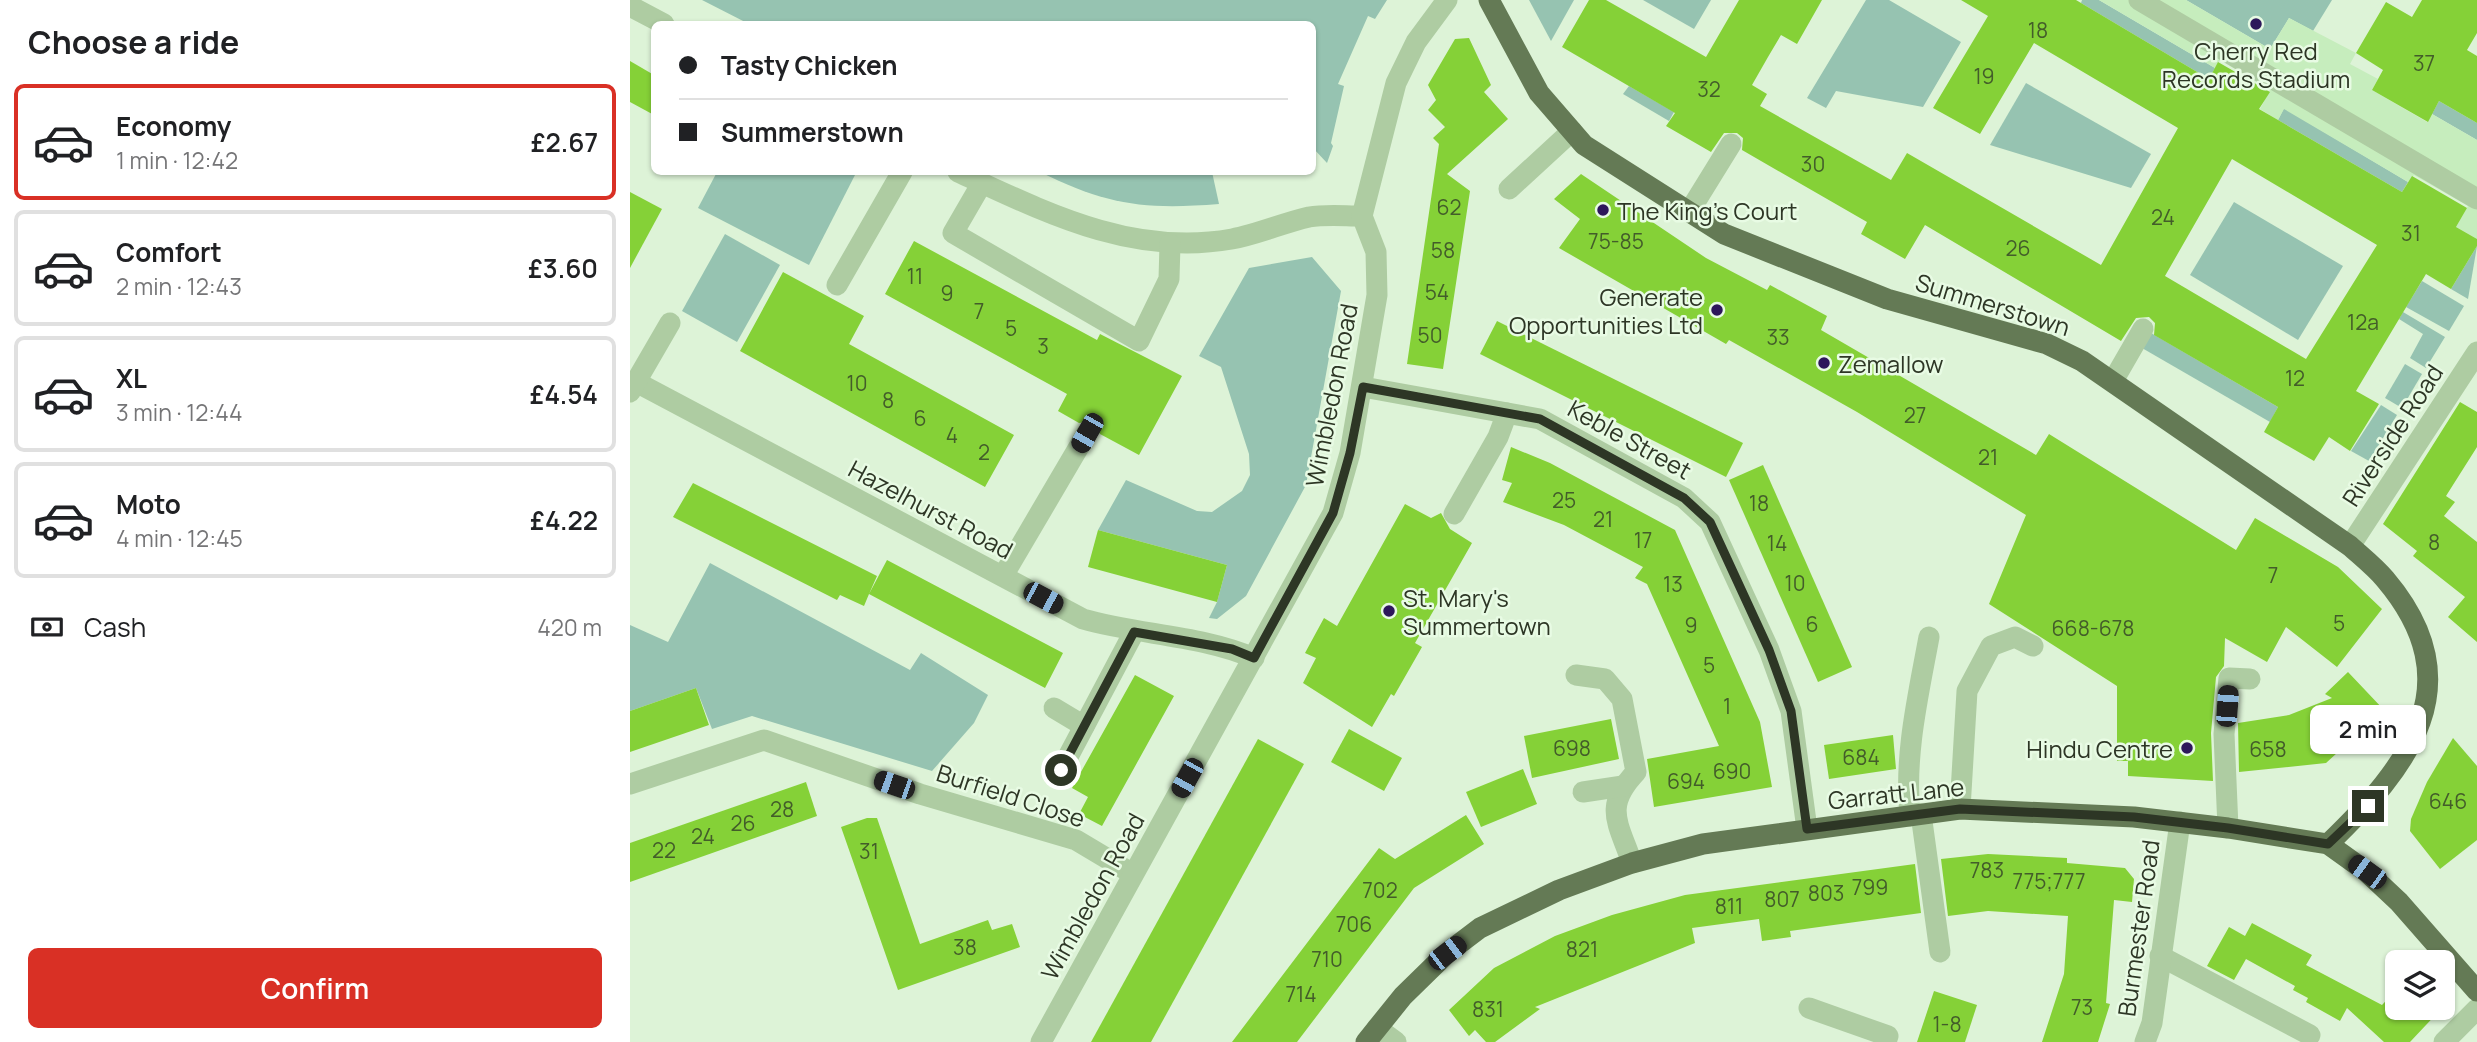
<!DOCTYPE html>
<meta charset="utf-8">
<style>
:root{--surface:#fff;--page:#f2f2f2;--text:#202124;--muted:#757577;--line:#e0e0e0;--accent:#d93025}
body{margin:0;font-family:Manrope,sans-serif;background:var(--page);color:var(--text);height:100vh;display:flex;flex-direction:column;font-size:26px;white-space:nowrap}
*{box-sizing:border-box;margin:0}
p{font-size:23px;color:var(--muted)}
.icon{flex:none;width:38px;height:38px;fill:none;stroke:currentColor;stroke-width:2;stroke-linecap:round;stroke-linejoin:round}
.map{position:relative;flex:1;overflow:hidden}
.drawer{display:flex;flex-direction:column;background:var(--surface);width:630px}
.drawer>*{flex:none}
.guide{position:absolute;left:21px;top:21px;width:665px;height:154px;border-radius:10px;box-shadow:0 2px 5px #0004;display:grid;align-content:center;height:154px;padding:0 28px;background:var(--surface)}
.buttons{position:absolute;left:1755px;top:950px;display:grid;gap:14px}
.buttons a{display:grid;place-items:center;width:70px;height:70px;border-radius:10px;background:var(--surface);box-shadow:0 2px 5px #0004;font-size:35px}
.end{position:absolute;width:32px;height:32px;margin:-16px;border:9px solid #2d3625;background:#fff;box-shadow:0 0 0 4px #fff}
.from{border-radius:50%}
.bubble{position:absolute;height:49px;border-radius:10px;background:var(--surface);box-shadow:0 2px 5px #0004;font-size:23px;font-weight:600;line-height:49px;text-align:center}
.car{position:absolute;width:21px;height:42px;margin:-21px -10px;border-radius:9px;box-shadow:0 0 5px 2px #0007;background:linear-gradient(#222 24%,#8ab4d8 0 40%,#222 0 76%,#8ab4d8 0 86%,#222 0)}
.guide b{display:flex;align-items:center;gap:24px;height:66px;font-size:26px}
.guide b+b{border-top:2px solid var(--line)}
.guide i{width:18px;height:18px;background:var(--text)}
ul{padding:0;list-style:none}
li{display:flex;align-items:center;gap:21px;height:116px;margin:0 14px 10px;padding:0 14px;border:4px solid var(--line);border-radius:10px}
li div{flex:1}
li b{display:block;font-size:26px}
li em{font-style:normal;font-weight:600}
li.on{border-color:var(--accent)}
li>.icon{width:63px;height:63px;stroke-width:1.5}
h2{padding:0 28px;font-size:32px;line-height:84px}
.pay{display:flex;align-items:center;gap:18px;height:77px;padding:0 28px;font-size:26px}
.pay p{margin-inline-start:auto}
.primary-button{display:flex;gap:14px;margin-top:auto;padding:14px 28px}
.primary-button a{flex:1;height:80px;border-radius:10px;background:var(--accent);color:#fff;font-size:28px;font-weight:600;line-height:80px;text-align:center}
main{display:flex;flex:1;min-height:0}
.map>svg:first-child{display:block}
</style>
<main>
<section class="drawer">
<h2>Choose a ride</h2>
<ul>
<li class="on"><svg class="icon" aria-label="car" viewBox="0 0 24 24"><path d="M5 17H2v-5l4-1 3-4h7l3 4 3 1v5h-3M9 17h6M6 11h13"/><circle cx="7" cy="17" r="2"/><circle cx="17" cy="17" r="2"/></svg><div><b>Economy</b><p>1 min · 12:42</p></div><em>£2.67</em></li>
<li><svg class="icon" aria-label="car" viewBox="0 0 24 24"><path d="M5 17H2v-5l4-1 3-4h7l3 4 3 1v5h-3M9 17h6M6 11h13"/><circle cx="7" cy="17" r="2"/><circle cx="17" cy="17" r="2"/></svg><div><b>Comfort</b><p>2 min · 12:43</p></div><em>£3.60</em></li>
<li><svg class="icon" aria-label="car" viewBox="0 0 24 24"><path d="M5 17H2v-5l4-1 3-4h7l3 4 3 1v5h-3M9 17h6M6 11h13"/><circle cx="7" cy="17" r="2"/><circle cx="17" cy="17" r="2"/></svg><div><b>XL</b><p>3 min · 12:44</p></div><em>£4.54</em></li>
<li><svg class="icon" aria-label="car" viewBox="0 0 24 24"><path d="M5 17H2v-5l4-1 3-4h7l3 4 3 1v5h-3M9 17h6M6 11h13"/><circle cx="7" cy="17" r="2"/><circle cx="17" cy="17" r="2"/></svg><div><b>Moto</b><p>4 min · 12:45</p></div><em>£4.22</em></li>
</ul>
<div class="pay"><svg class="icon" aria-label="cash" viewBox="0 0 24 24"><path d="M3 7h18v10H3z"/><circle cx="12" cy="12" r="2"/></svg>Cash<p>420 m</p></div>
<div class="primary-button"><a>Confirm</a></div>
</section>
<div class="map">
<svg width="1847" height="1042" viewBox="0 0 1847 1042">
<rect width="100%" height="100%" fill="#ddf3d7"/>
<!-- green -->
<g fill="#96c3b1">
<polygon points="72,0 757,0 745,19 738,16 708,84 714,86 701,143 703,146 697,163 683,148 682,24 119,24"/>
<polygon points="899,0 944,0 921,41"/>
<polygon points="1013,0 1081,0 1064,29"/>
<polygon points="1236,0 1259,0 1331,42 1293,107 1206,91 1196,108 1177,98"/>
<polygon points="1452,0 1469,0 1585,68 1579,79 1451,3"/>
<polygon points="1556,0 1702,0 1683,31 1659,18 1640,49"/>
<polygon points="1396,83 1521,154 1501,188 1360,145"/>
<polygon points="999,86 1044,112 1039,121 993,94"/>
<polygon points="1809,101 1847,123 1847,140 1802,114"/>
<polygon points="1654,108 1778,182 1772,192 1648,120"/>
<polygon points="87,172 218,172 225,175 179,265 68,208"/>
<path d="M410,172H582L589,204C514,210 477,205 410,172Z"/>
<polygon points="1604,202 1713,266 1668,340 1560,275"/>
<polygon points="95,234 150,265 107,342 52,311"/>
<polygon points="1847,246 1838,299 1821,289"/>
<polygon points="682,257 711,291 676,485 616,596 587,619 579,618 587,602 597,565 468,530 496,480 567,511 582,512 612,491 620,475 619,454 591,367 569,356 619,268"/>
<polygon points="1792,281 1834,306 1819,331 1776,307"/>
<polygon points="1773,312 1815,337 1796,368 1780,358 1793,334 1769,319"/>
<polygon points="1521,333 1648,407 1640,422 1512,348"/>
<polygon points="1775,364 1792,374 1772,408 1755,398"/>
<polygon points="1751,405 1767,415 1739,461 1721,451"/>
<polygon points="80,563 280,670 291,653 358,695 344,723 302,771 122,716 82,729 66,688 0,711 0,625 38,642"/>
</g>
<!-- plaza -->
<polygon fill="#c6edbd" points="1469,0 1556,0 1640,49 1659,18 1726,53 1720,64 1748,79 1742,90 1797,122 1802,114 1847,140 1847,239 1826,227 1838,206 1784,175 1778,182 1654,109 1648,120 1643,117 1630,109 1640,90 1590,60 1585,68"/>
<!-- building -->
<g fill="#85d137" fill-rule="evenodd">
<path d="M959,0H976L1076,57L1109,0H1192L1167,44L1151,35L1138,57L1122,85L1137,94L1130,106L1261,180L1277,153L1471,265L1548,128L1404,43L1350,134L1303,108L1358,16L1331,0H1446L1579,79L1588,62L1640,92L1629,109L1772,192L1782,176L1837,208L1826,227L1847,239V246L1821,289L1796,274L1726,391L1749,404L1720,451L1699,437L1684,461L1634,432L1648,407L1524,335L1525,323L1519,317L1506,318L1491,341L1295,225L1275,259L1231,234L1237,222L1112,150L1113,138L1107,133H1094L1081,152L1036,126L1045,113L932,47ZM1602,159L1747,245L1676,359L1535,276Z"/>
<polygon points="1792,0 1847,0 1847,33 1837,50 1847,56 1847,123 1809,101 1798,122 1742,90 1753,70 1726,53 1756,2 1782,17"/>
<polygon points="839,38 861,85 854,92 878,119 817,174 840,191 813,369 777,364 809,144 803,138 815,127 798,110 806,100 798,85 825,39"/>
<polygon points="0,61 24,75 24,115 0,102"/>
<polygon points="951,174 1076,258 1137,290 1140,285 1197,316 1191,330 1406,455 1419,434 1606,550 1625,518 1708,567 1752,609 1707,667 1656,627 1637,662 1595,638 1594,666 1586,677 1581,733 1583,781 1498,776 1498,761 1487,761 1487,686 1359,604 1396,515 1227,412 1099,340 1096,344 929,248 950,219 924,199"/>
<polygon points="0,192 32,209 0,268"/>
<polygon points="284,241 467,340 470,334 552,376 509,455 470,434 463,421 449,423 428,411 437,394 255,294"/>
<polygon points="153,272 234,316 219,344 384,435 355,487 110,351"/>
<polygon points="867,321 1113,443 1096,477 850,354"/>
<polygon points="1830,402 1847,412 1847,447 1816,496 1825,502 1814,516 1847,542 1847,642 1818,617 1835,597 1783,556 1787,551 1753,524"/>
<polygon points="881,447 920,463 1045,530 1130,722 1142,787 1024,807 1017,759 1089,746 1017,584 1005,578 1013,567 934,525 873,502 882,483 872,480"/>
<polygon points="1133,465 1222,667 1188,682 1099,480"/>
<polygon points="63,483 247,576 239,594 257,560 433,653 415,688 239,594 234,606 210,595 207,600 43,517"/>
<polygon points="775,504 801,518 811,513 820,529 842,543 785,643 792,647 764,696 761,694 742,727 673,683 686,658 675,653 694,618 707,626"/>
<polygon points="468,530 597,565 587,602 458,567"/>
<polygon points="1718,672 1772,729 1769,736 1742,721 1696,763 1609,772 1608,723 1659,715 1702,698 1695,694"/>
<polygon points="505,675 544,696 472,826 449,814 458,797 442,788"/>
<polygon points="66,688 79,725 0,752 0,711"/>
<polygon points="981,719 989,759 902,778 894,736"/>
<polygon points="719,729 772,758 754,791 701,762"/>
<polygon points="1263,735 1266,769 1199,779 1194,745"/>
<polygon points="1823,738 1847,766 1847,840 1810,869 1780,831 1781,819 1797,782"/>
<polygon points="628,739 674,764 521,1042 461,1042"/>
<polygon points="893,769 907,804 851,827 836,792"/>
<polygon points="176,782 187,816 0,882 0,843"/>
<polygon points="836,815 854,844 784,888 667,1042 602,1042 749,848 765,859"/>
<polygon points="237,818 247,818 290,944 358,920 362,930 382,924 390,947 268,990 211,827"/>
<polygon points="1358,854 1437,858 1437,863 1495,868 1504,879 1502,902 1484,900 1476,1003 1480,1004 1468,1042 1412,1042 1434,974 1438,916 1358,911 1318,916 1311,859"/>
<polygon points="1285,864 1291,913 1160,931 1161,937 1132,941 1129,919 1062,928 1065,943 905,1007 910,1009 865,1042 856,1042 845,1030 839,1036 819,1010 864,968 925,936 982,915 1055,895"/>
<polygon points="1622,923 1682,955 1676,965 1752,1005 1768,988 1768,1008 1812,1008 1780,1042 1754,1042 1717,1008 1710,1021 1676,1002 1678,998 1663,990 1665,986 1616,959 1604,980 1577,966 1599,927 1615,936"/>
<polygon points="1304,991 1347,1005 1335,1042 1287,1042"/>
</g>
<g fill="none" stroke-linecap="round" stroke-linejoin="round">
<!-- minor -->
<g stroke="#aecca2" stroke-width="21">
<polyline points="1509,0 1847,199"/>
<polyline points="0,6 34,24"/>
<path d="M328,172C415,212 502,257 602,239C628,234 653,223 679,217C696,214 714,216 732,216"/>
<polyline points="352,183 323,233 509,341 539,279 540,244"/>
<polyline points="879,189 942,131"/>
<polyline points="1059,212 1101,144"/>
<polyline points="207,285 272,172"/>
<polyline points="1483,381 1513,329"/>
<path d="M6,382L453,619C509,635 571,635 624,658"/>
<polyline points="733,387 910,419 1054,498 1080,522 1139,650 1161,711 1177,829"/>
<polyline points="0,392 40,323"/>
<polyline points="824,514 868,437 877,413"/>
<polyline points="1720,546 1847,352"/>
<polyline points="373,576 457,433"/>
<path d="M946,675L975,679L992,699L1006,772C973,807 988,822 1002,863"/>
<polyline points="424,708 454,726"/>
<polyline points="431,770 504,632"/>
<polyline points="0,784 134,740 290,794 446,840 503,874"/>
<polyline points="953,792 993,786"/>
<polyline points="1330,809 1337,691 1361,646 1385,637 1403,646"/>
<polyline points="1291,814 1310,952"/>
<path d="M1280,816C1274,755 1288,697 1299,637"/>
<polyline points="1598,828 1594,734 1599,678 1620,679"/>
<polyline points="1530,956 1680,1035"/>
<polyline points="1179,1008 1258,1036 1256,1042"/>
<polyline points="747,1028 766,1042"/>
<polyline points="411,1042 703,513 720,453 747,295 746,252 732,216 766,83 786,42 817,0"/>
<polyline points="1515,1042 1522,1023 1550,822"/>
<polyline points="1814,1042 1847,1009"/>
</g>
<!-- major -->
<g stroke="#647a55" stroke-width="21">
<path d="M859,0L909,93L954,145L1094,234L1257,299L1417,344L1452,361L1720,546C1731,556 1745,567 1755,579C1844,684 1779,766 1698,844"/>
<polyline points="736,1042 773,996 817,953 850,928 929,890 1002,863 1073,844 1330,809 1504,817 1598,828 1698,844 1737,872 1769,902 1847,991"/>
</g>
</g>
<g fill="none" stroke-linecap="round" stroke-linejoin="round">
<!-- route -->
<polyline stroke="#2d3625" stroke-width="9" points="431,770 504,632 602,649 624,658 703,513 720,453 733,387 910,419 1054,498 1080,522 1139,650 1161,711 1177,829 1330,809 1504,817 1598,828 1698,844 1738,806"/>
</g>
<!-- markers -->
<g fill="#2d175b" stroke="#e8fbe4" stroke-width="2.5">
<circle cx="1626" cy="24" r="7"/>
<circle cx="973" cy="210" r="7"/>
<circle cx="1087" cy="310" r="7"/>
<circle cx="1194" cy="363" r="7"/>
<circle cx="759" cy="611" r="7"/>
<circle cx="1557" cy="748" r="7"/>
</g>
<g text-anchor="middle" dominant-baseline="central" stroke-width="5" stroke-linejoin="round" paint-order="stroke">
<!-- number labels -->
<g font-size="21" fill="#435d2a">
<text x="1408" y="30">18</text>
<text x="1794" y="63">37</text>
<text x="1354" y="76">19</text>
<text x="1079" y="89">32</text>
<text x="1183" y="164">30</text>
<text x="819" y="207">62</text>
<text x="1533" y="217">24</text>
<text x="1781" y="233">31</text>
<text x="986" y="241">75-85</text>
<text x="1388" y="248">26</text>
<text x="813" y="250">58</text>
<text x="285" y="276">11</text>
<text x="807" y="292">54</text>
<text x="317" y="293">9</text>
<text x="349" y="311">7</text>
<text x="1733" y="322">12a</text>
<text x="381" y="328">5</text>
<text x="800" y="335">50</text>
<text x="1148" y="337">33</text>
<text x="413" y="346">3</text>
<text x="1665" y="378">12</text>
<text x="227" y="383">10</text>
<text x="258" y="400">8</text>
<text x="1285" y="415">27</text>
<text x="290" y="418">6</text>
<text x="322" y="435">4</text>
<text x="354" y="452">2</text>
<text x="1358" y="457">21</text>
<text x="934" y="500">25</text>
<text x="1129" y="503">18</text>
<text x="973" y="519">21</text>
<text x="1013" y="540">17</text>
<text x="1804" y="542">8</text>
<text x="1147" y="543">14</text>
<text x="1643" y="575">7</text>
<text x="1165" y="583">10</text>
<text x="1043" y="584">13</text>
<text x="1709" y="623">5</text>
<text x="1182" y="624">6</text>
<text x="1061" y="625">9</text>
<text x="1463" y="628">668-678</text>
<text x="1079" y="665">5</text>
<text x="1097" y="706">1</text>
<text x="942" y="748">698</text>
<text x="1638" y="749">658</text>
<text x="1231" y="757">684</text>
<text x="1102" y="771">690</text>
<text x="1056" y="781">694</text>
<text x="1818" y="801">646</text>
<text x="152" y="809">28</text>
<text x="113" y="823">26</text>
<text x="73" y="836">24</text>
<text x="34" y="850">22</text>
<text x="239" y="851">31</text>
<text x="1357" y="870">783</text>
<text x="1419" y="881">775;777</text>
<text x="1240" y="887">799</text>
<text x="750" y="890">702</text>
<text x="1196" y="893">803</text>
<text x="1152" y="899">807</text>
<text x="1099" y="906">811</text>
<text x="724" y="924">706</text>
<text x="335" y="947">38</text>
<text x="952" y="949">821</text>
<text x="697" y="959">710</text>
<text x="671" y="994">714</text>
<text x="1452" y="1007">73</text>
<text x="858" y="1009">831</text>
<text x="1317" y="1024">1-8</text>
</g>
<!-- poi labels -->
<g font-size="24" fill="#2d3625" stroke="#e8fbe4" text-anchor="start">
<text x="1626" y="50" text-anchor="middle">Cherry Red<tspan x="1626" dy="28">Records Stadium</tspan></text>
<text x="987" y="210">The King's Court</text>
<text x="1073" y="296" text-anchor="end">Generate<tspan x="1073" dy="28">Opportunities Ltd</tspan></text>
<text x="1208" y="363">Zemallow</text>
<text x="773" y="597">St. Mary's<tspan x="773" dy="28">Summertown</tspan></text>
<text x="1543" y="748" text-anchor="end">Hindu Centre</text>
</g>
<!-- street labels -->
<g font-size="24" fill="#2d3625" stroke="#e8fbe4">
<text transform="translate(1363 304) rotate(17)">Summerstown</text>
<text transform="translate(701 395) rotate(-79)">Wimbledon Road</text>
<text transform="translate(1762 435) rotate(-57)">Riverside Road</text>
<text transform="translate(1000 439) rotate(29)">Keble Street</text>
<text transform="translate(301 509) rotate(28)">Hazelhurst Road</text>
<text transform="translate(1266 793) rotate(-6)">Garratt Lane</text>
<text transform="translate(381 795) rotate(18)">Burfield Close</text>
<text transform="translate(462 896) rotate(-61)">Wimbledon Road</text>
<text transform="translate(1508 928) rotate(-82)">Burmester Road</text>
</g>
</g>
</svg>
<div class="buttons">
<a><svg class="icon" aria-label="layers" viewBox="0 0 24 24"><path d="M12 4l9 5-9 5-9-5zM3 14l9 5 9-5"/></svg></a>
</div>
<i class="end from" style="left:431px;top:770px"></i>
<i class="end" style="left:1738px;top:806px"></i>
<div class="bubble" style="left:1680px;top:705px;width:116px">2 min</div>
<i class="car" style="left:457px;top:433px;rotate:210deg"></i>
<i class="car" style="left:413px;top:598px;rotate:118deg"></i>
<i class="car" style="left:1597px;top:706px;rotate:4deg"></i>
<i class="car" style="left:557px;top:778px;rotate:209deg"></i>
<i class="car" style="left:264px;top:785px;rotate:289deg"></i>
<i class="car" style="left:1737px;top:872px;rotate:306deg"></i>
<i class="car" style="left:817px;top:953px;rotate:53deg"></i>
<div class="guide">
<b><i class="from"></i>Tasty Chicken</b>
<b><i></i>Summerstown</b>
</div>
</div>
</main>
